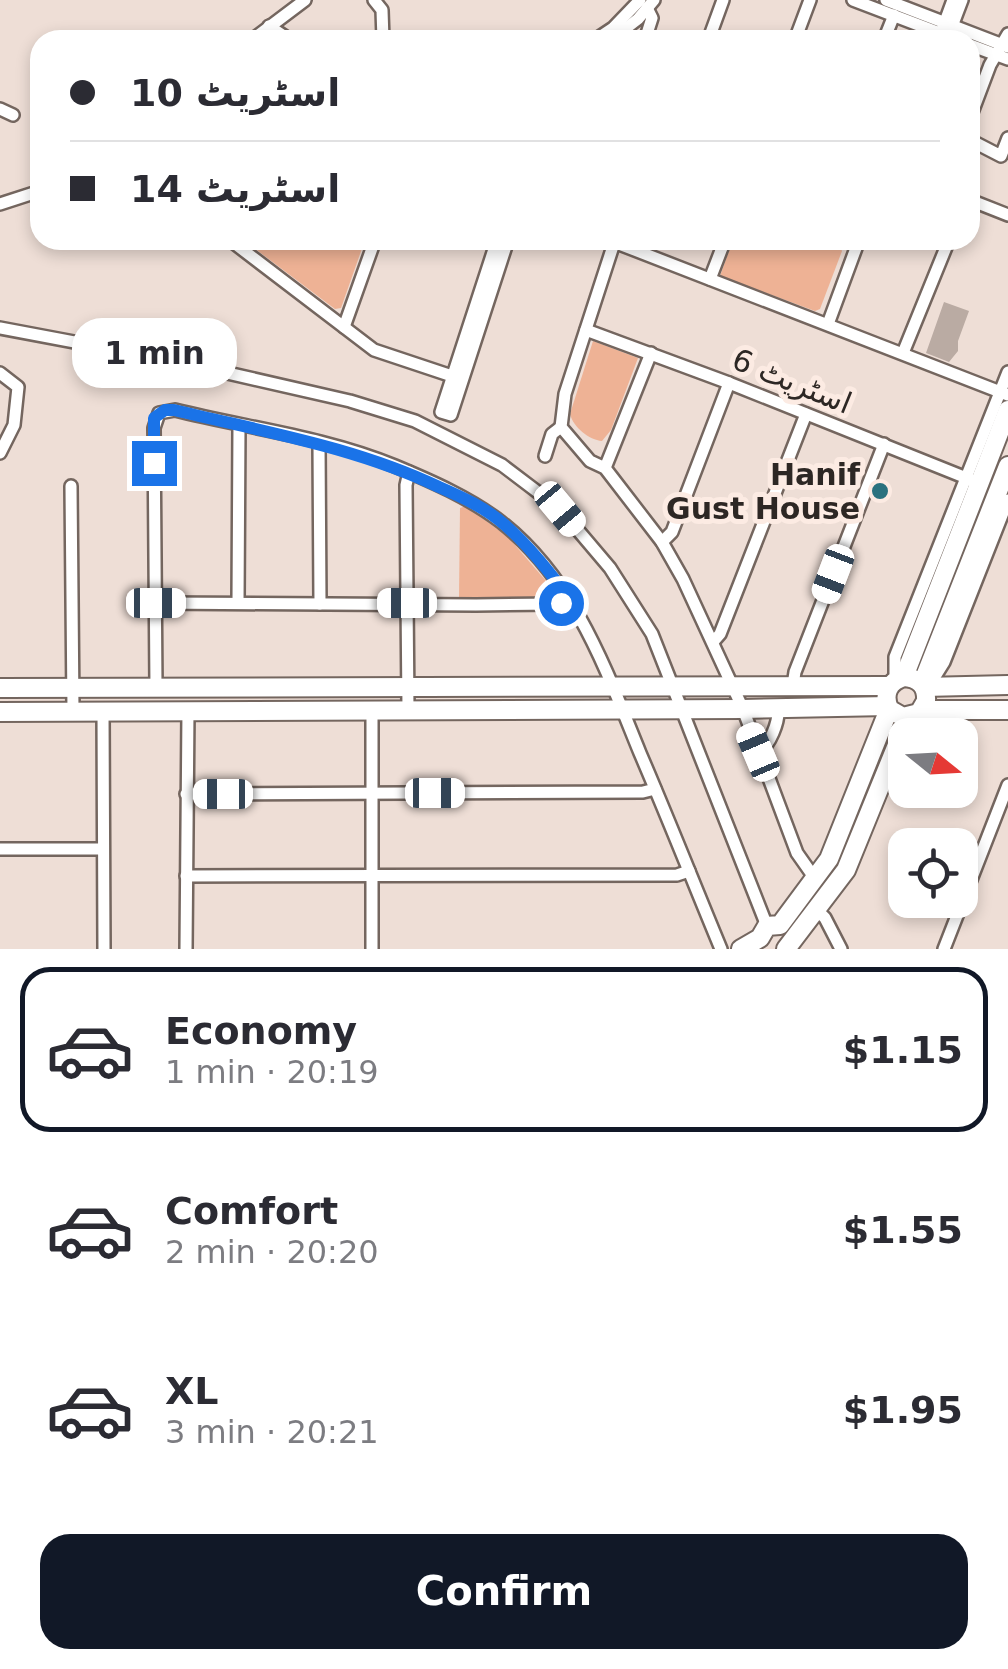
<!DOCTYPE html>
<meta charset="utf-8">
<style>
:root{--surface:#fff;--page:#f7f7f7;--text:#2b2b33;--muted:#7c7c81;--line:#e1e1e2;--accent:#111827}
body{margin:0;font-family:"DejaVu Sans","Noto Sans Arabic",sans-serif;background:var(--page);color:var(--text);height:100vh;display:flex;flex-direction:column;font-size:38px;white-space:nowrap}
*{box-sizing:border-box;margin:0}
p{font-size:32px;color:var(--muted)}
.icon{flex:none;width:55px;height:55px;fill:none;stroke:currentColor;stroke-width:2;stroke-linecap:round;stroke-linejoin:round}
.map{position:relative;height:949px;overflow:hidden}
.details{display:flex;flex-direction:column;background:var(--surface);flex:1}
.details>*{flex:none}
.banner{position:absolute;left:30px;top:30px;width:950px;height:220px;border-radius:30px;box-shadow:0 5px 15px #0003;display:grid;align-content:center;height:220px;padding:0 40px;background:var(--surface)}
.needle{width:65px;rotate:108deg}
.buttons{position:absolute;left:888px;top:718px;display:grid;gap:20px}
.buttons a{display:grid;place-items:center;width:90px;height:90px;border-radius:20px;background:var(--surface);box-shadow:0 5px 15px #0003;font-size:50px}
.end{position:absolute;width:45px;height:45px;margin:-22px;border:12px solid #1a73e8;background:#fff;box-shadow:0 0 0 5px #fff}
.from{border-radius:50%}
.bubble{position:absolute;height:70px;border-radius:30px;background:var(--surface);box-shadow:0 5px 15px #0003;font-size:32px;font-weight:800;line-height:70px;text-align:center}
.car{position:absolute;width:30px;height:60px;margin:-30px -15px;border-radius:12px;box-shadow:0 0 8px 2px #0007;background:linear-gradient(#fff 24%,#345 0 40%,#fff 0 76%,#345 0 86%,#fff 0)}
.banner b{display:flex;align-items:center;gap:35px;height:95px;font-size:38px}
.banner b+b{border-top:2px solid var(--line)}
.banner i{width:25px;height:25px;background:var(--text)}
ul{padding:18px 0 0;list-style:none}
li{display:flex;align-items:center;gap:30px;height:165px;margin:0 20px 15px;padding:0 20px;border:5px solid transparent;border-radius:30px}
li div{flex:1}
li b{display:block;font-size:38px}
li em{font-style:normal;font-weight:800}
li.on{border-color:var(--accent)}
li>.icon{width:90px;height:90px;stroke-width:1.5}
.cta{display:flex;gap:20px;margin-top:auto;padding:20px 40px}
.cta a{flex:1;height:115px;border-radius:30px;background:var(--accent);color:#fff;font-size:40px;font-weight:800;line-height:115px;text-align:center}
.map>svg:first-child{display:block}
</style>
<div class="map">
<svg width="1008" height="949" viewBox="0 0 1008 949">
<rect width="100%" height="100%" fill="#eeded6"/>
<!-- green -->
<g fill="#eeb295">
<polygon points="255,240 365,240 341,308 335,309 254,248"/>
<polygon points="733,240 821,240 840,247 842,251 820,309 815,311 720,276"/>
<path d="M593,341L638,358L611,430L602,441C589,440 573,427 570,414Z"/>
<polygon points="466,506 508,537 553,589 555,594 552,597 459,598 460,508"/>
</g>
<!-- building -->
<polygon fill="#baaba3" points="944,302 969,311 958,341 958,351 949,362 926,353"/>
<g fill="none" stroke-linecap="round" stroke-linejoin="round">
<defs>
<g id="street">
<polyline points="374,0 382,10 383,40"/>
<polyline points="853,0 958,40"/>
<polyline points="886,0 1008,47"/>
<polyline points="269,26 290,40"/>
<polyline points="951,29 962,0"/>
<polyline points="942,30 953,0"/>
<polyline points="711,33 723,0"/>
<polyline points="252,40 305,0"/>
<polyline points="595,40 613,28 640,0"/>
<polyline points="611,40 638,19 654,0"/>
<polyline points="645,40 652,18 647,8"/>
<polyline points="795,40 810,0"/>
<polyline points="884,40 894,15"/>
<polyline points="970,45 1008,59"/>
<polyline points="0,109 13,115"/>
<polyline points="970,118 990,65 1008,34"/>
<polyline points="970,140 1001,156 1008,138"/>
<polyline points="970,200 1008,215"/>
<polyline points="0,204 40,191"/>
<polyline points="230,240 374,350 458,378"/>
<polyline points="497,240 441,412 451,415 508,240"/>
<polyline points="615,240 565,394 561,427 590,461 605,468 662,542 683,579 743,709 797,853 816,880"/>
<polyline points="614,242 1008,395"/>
<polyline points="710,279 725,240"/>
<polyline points="828,324 859,240"/>
<polyline points="344,327 375,240"/>
<polyline points="0,328 175,361 350,401 415,421 502,465 560,509 610,568 652,634 767,926"/>
<polyline points="586,330 729,383 979,483"/>
<polyline points="903,353 949,240"/>
<polyline points="0,373 18,387 14,425 0,453"/>
<polyline points="319,443 320,604"/>
<polyline points="545,456 552,434 561,427"/>
<polyline points="605,468 651,353"/>
<polyline points="71,486 73,710"/>
<polyline points="662,542 672,532 729,383"/>
<polyline points="156,603 476,605 556,604 571,600"/>
<polyline points="238,603 239,426"/>
<polyline points="713,642 720,634 806,414"/>
<polyline points="895,680 895,657 1008,372"/>
<polyline points="793,685 795,672 884,444"/>
<polyline points="924,686 934,678 944,662 1008,500"/>
<path d="M156,687L154,428L159,413L175,410C247,428 325,437 395,466C431,481 470,498 501,522C575,580 606,670 640,753C668,818 694,884 721,949"/>
<polyline points="408,709 406,485 409,472"/>
<polyline points="103,711 104,949"/>
<path d="M759,752C770,745 779,722 778,709"/>
<polyline points="186,794 643,792 655,789"/>
<polyline points="0,849 103,849"/>
<polyline points="186,876 677,875 689,871"/>
<polyline points="818,911 825,918 841,949"/>
<polyline points="186,949 188,710"/>
<polyline points="372,949 372,710"/>
<polyline points="944,949 1008,785"/>
</g>
<g id="secondary">
<polyline points="904,677 1008,410"/>
<polyline points="922,684 1008,466"/>
<polyline points="924,687 1008,685"/>
<polyline points="0,688 889,686"/>
<polyline points="922,710 1008,710"/>
<polyline points="0,712 743,709 888,706"/>
<path d="M741,949L760,938L767,926L780,925L829,859L889,709C883,694 888,682 904,677C919,678 927,686 926,701L919,713L903,717L889,709"/>
<polyline points="786,949 846,870 908,718"/>
</g>
</defs>
<!-- street casing -->
<use href="#street" stroke="#74665f" stroke-width="16"/>
<!-- secondary casing -->
<use href="#secondary" stroke="#74665f" stroke-width="22"/>
<!-- street -->
<use href="#street" stroke="#fff" stroke-width="11"/>
<!-- secondary -->
<use href="#secondary" stroke="#fff" stroke-width="18"/>
</g>
<g fill="none" stroke-linecap="round" stroke-linejoin="round">
<!-- route -->
<path stroke="#1a73e8" stroke-width="12" d="M154,463V418L165,410H174C264,432 355,447 439,487C462,497 486,508 505,525C530,547 550,573 571,600L561,603"/>
</g>
<!-- markers -->
<circle fill="#2b727f" stroke="#fcebe3" stroke-width="4" cx="880" cy="491" r="10"/>
<g text-anchor="middle" dominant-baseline="central" stroke-width="10" stroke-linejoin="round" paint-order="stroke">
<!-- street labels -->
<g font-size="30" fill="#2d2724" stroke="#fcebe3">
<text transform="translate(792 381) rotate(22)">اسٹریٹ 6</text>
</g>
<!-- poi labels -->
<g font-size="30" font-weight="bold" fill="#2d2724" stroke="#fcebe3" text-anchor="end">
<text x="860" y="474">Hanif<tspan x="860" dy="34">Gust House</tspan></text>
</g>
</g>
</svg>
<div class="buttons">
<a><svg class="needle" viewBox="-14 -14 28 28"><path d="M0-13l5 13h-10z" fill="#e53935"/><path d="M0 13l5-13h-10z" fill="#7c7c81"/></svg></a>
<a><svg class="icon" aria-label="locate" viewBox="0 0 24 24"><circle cx="12" cy="12" r="6"/><path d="M12 2v4M12 18v4M2 12h4M18 12h4"/></svg></a>
</div>
<i class="end from" style="left:561px;top:603px"></i>
<i class="end" style="left:154px;top:463px"></i>
<div class="bubble" style="left:72px;top:318px;width:165px">1 min</div>
<i class="car" style="left:560px;top:509px;rotate:140deg"></i>
<i class="car" style="left:833px;top:574px;rotate:201deg"></i>
<i class="car" style="left:156px;top:603px;rotate:90deg"></i>
<i class="car" style="left:407px;top:603px;rotate:270deg"></i>
<i class="car" style="left:758px;top:752px;rotate:337deg"></i>
<i class="car" style="left:435px;top:793px;rotate:90deg"></i>
<i class="car" style="left:223px;top:794px;rotate:270deg"></i>
<div class="banner">
<b><i class="from"></i>اسٹریٹ 10</b>
<b><i></i>اسٹریٹ 14</b>
</div>
</div>
<section class="details">
<ul>
<li class="on"><svg class="icon" aria-label="car" viewBox="0 0 24 24"><path d="M5 17H2v-5l4-1 3-4h7l3 4 3 1v5h-3M9 17h6M6 11h13"/><circle cx="7" cy="17" r="2"/><circle cx="17" cy="17" r="2"/></svg><div><b>Economy</b><p>1 min · 20:19</p></div><em>$1.15</em></li>
<li><svg class="icon" aria-label="car" viewBox="0 0 24 24"><path d="M5 17H2v-5l4-1 3-4h7l3 4 3 1v5h-3M9 17h6M6 11h13"/><circle cx="7" cy="17" r="2"/><circle cx="17" cy="17" r="2"/></svg><div><b>Comfort</b><p>2 min · 20:20</p></div><em>$1.55</em></li>
<li><svg class="icon" aria-label="car" viewBox="0 0 24 24"><path d="M5 17H2v-5l4-1 3-4h7l3 4 3 1v5h-3M9 17h6M6 11h13"/><circle cx="7" cy="17" r="2"/><circle cx="17" cy="17" r="2"/></svg><div><b>XL</b><p>3 min · 20:21</p></div><em>$1.95</em></li>
</ul>
<div class="cta"><a>Confirm</a></div>
</section>
